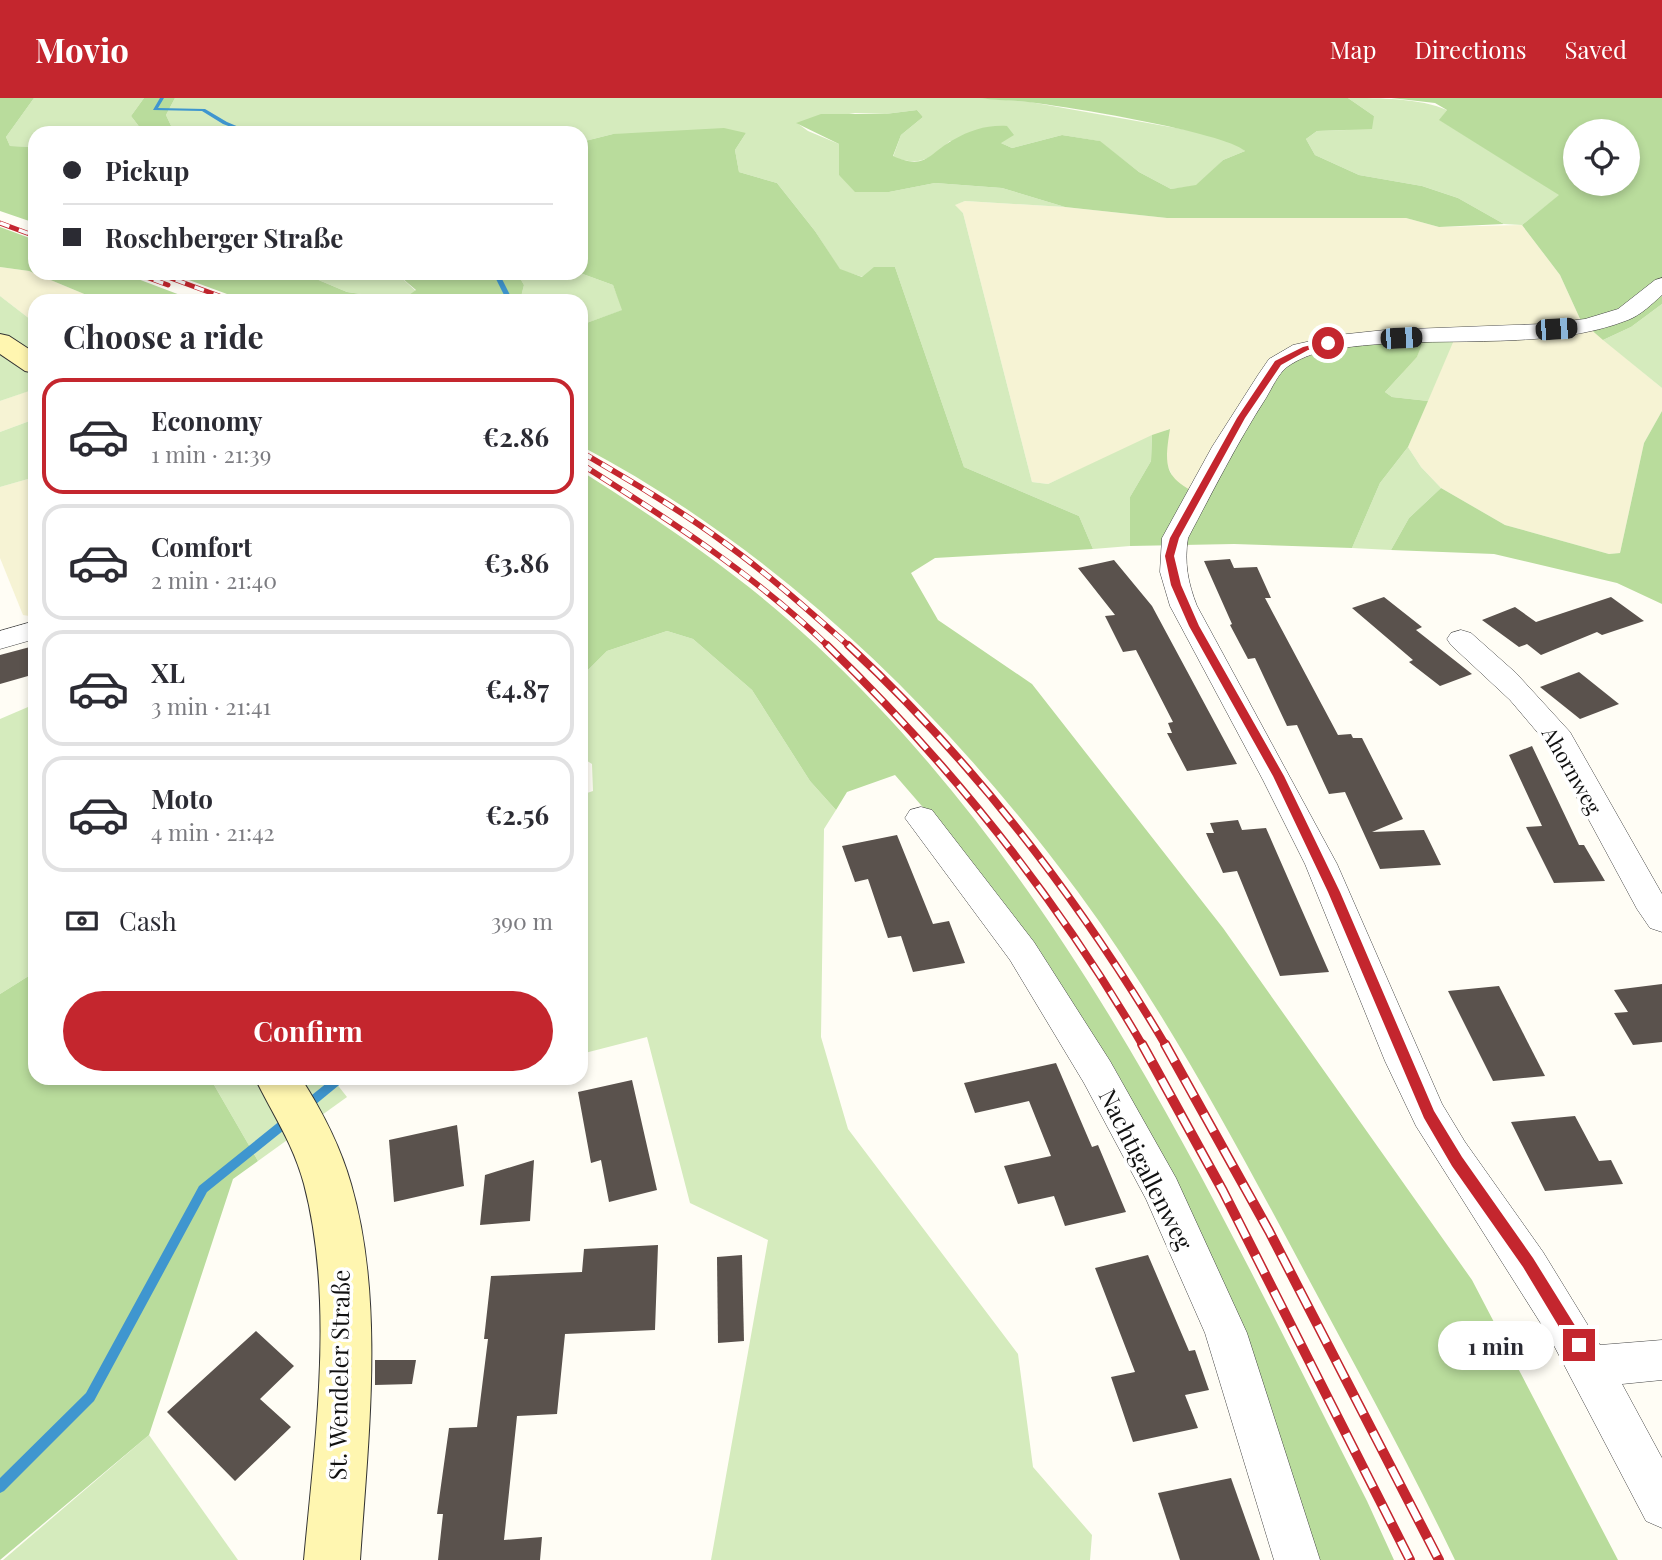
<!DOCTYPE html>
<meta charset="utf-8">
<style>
:root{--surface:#fff;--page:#f2f2f3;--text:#2b2b33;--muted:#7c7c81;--line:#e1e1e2;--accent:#c4262e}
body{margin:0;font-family:"Playfair Display",serif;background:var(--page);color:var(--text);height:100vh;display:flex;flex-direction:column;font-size:26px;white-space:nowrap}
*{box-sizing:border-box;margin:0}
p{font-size:23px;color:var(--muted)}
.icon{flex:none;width:38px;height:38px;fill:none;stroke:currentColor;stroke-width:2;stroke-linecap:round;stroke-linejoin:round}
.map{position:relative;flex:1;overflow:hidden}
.sheet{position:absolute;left:28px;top:196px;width:560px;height:791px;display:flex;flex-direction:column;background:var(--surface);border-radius:21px;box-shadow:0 4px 10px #0003}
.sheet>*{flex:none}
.guide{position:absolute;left:28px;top:28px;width:560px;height:154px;border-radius:21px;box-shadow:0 4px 10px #0003;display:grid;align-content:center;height:154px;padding:0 35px;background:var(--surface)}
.tools{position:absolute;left:1563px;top:21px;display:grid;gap:14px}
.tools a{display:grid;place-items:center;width:77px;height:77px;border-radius:50%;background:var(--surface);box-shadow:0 4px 10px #0003;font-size:35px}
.end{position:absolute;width:32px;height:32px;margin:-16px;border:9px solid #c4262e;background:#fff;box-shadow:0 0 0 4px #fff}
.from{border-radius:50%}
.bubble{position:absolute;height:49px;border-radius:24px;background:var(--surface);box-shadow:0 4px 10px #0003;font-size:23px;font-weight:700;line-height:49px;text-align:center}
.car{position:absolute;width:21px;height:42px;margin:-21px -10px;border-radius:9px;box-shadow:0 0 5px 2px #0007;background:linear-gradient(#222 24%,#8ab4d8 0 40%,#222 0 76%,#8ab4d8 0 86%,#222 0)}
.guide b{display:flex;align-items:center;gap:24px;height:66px;font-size:26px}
.guide b+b{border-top:2px solid var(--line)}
.guide i{width:18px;height:18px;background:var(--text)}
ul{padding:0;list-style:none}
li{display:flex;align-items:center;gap:21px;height:116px;margin:0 14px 10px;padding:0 21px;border:4px solid var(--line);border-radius:21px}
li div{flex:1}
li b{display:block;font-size:26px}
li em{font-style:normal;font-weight:700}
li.on{border-color:var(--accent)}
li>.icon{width:63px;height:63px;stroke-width:1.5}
h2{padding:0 35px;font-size:32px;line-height:84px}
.pay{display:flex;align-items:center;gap:18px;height:77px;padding:0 35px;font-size:26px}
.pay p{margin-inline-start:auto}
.cta{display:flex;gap:14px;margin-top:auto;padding:14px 35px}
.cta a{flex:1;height:80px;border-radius:42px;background:var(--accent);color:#fff;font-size:28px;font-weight:700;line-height:80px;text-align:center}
header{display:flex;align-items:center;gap:42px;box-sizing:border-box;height:98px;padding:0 35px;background:var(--accent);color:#fff}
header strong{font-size:33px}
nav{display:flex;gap:38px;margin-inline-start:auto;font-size:24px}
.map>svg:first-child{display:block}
</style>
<header>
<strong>Movio</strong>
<nav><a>Map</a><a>Directions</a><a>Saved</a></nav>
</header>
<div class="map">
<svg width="1662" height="1462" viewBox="0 0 1662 1462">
<rect width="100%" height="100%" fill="#fffdf5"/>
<!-- farmland -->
<g fill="#f6f3d4">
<polygon points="965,103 1065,109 1167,120 1406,120 1439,129 1522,127 1560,177 1581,223 1662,290 1662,313 1644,345 1620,455 1609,456 1505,427 1441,390 1421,369 1408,349 1453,243 1205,400 1176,386 1165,362 1169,331 1048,386 1032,384 963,115 954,107"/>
<polygon points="0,169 29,173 101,203 35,203 35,225 0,198"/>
<polygon points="34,291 35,321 0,334 0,303"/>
<polygon points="35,379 35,519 23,517 0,460 0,389"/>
</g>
<!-- green -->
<g fill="#d5ebbd">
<polygon points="34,0 144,0 131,18 144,35 35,35 35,49 10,48 6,39"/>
<path d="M175,0H980L1030,4L1204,35L1237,46L1245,53L1223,62L1196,88L1171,91L1139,74L1099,43L1062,37L1012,50L1001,45L950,43C930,61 920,69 893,59L901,37L923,19L917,12L885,16L855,15L797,25L808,33L839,46V77L889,94L935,85L1002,90L1065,109L965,103L955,107L963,115L1032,384L1048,386L1152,337L1151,363L1130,399V448L1093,451L1079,418L964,369L895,169L863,179L840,172L815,133L777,85L739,74L735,52L746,35L613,36L581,44V35H178L173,32L166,17Z"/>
<path d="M1348,0C1379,0 1420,0 1447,12L1440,22L1560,97L1522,127L1504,126L1458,100L1422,88L1359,77L1315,57L1306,41L1317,33L1346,32L1374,18Z"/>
<polygon points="302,175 396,175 416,193 403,202 347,194"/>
<polygon points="517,175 580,175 613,187 623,212 581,227 581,203 520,203 524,187"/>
<polygon points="0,198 35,225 35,291 0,303"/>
<polygon points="1662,206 1662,290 1603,242 1631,229"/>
<polygon points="1454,242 1428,303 1392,299 1385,294 1417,259 1423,244"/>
<polygon points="35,321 35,379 0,389 0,334"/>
<polygon points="1408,349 1421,369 1441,390 1409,420 1391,452 1352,450 1380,385"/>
<polygon points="667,533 693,541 752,592 810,683 836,712 824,731 821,939 848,1031 1018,1256 1033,1369 1092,1437 1090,1462 711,1462 768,1142 690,1105 647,939 581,956 581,697 593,693 592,666 581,659 581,579 607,553"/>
<polygon points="35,606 35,874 0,896 0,621"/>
<polygon points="210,980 332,980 347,999 258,1063"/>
<polygon points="149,1337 238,1462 3,1462"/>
</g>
<!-- forest -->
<g fill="#b9dc9c" fill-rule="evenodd">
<polygon points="0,0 34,0 6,39 10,48 35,49 35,125 0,113"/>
<polygon points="144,0 175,0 166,17 173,32 178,35 144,35 131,18"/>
<path d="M980,0H1348L1374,18L1372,31L1317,33L1306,41L1315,57L1359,77L1422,88L1458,100L1504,126L1439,129L1406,120H1167L1065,109L1002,90L935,85L889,94H855L839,77V46L796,25L821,16H885L917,12L923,19L901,37L893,58C926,73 929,55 953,42C971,32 986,27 1007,28L1014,37L1001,45L1012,50L1062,37L1100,43L1139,74L1171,91L1196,87L1223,62L1245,53C1224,34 1064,8 1028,4C1012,2 996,3 980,0Z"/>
<path d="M1391,0H1662V206L1631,229L1603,242L1581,223L1560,177L1522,127L1559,97L1439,22L1447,12L1435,5ZM1575,33H1628V86H1575Z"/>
<path d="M724,30L746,35L735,52L739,74L777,85L815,133L840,171L862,179L874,169H895L964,369L1079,418L1093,451L935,460L911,475L938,522L1032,586L1223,830L1472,1182L1618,1462H1455C1409,1366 1358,1273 1308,1180C1237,1048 1167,915 1078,794C945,615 780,453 581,348V227L622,212L613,187L580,175L581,44L613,36Z"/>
<polygon points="0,129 35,142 35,175 122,175 196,203 101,203 29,173 0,169"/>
<polygon points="170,175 302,175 347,194 402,202 416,192 396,175 517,175 524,187 520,203 246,203"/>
<path d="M1423,244L1417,259L1385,294L1392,299L1428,303L1408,349L1380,385L1352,450L1234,446L1130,448V399L1151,363L1152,337L1170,331C1163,374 1166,380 1205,400L1285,268C1329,246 1375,246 1423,244Z"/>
<polygon points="1662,313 1662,506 1617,485 1494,456 1391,452 1409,420 1441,390 1505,427 1609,456 1620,455 1644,345"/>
<path d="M581,373C663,425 744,479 815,546C1071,785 1211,1097 1367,1403L1394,1462H1315L1184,1099L1116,973L1038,850L959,751L895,677L847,694L836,712L810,683L752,592L693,541L667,533L607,553L581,579Z"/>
<polygon points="35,874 35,980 210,980 258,1063 233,1081 149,1337 0,1462 0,896"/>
</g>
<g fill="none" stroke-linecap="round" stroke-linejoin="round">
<!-- stream -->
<g fill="#3f96cf" fill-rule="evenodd">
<polygon points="160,0 164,0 158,10 205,11 227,24 253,35 247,35 223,26 202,13 153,12"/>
<polygon points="493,175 499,175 513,203 507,203"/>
<polygon points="333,980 345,980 344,983 310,1011 306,1012 302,1011 301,1008 302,1005"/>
<polygon points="290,1017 294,1018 295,1021 294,1024 207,1094 94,1303 4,1393 0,1395 0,1380 86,1295 199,1088 286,1018"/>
</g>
</g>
<!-- building -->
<g fill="#5a524d">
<polygon points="1230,461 1234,470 1257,469 1271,500 1265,500 1338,637 1351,636 1353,640 1362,640 1403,721 1372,734 1424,732 1441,767 1380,771 1345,694 1329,696 1297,627 1287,628 1255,560 1248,561 1230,527 1232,526 1204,463"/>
<polygon points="1114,462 1152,508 1237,666 1187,673 1167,635 1172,635 1168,625 1173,624 1136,552 1123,554 1105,518 1115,517 1078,470"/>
<polygon points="1384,499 1422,529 1416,532 1472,576 1440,588 1409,564 1413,562 1352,510"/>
<polygon points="1611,499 1644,523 1602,537 1597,534 1541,557 1527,546 1519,549 1482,522 1515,509 1536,524"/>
<polygon points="30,549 35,576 0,586 0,557"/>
<polygon points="1579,574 1619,606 1580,621 1540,589"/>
<polygon points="1532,648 1579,747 1584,747 1605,783 1554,785 1526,729 1542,728 1509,657"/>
<polygon points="1238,722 1242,732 1266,730 1329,874 1280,878 1237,773 1223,775 1206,735 1214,735 1210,725"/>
<polygon points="897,737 933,826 949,823 965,865 913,874 901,838 888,840 868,781 855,784 842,748"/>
<polygon points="1662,886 1662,944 1633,947 1614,915 1628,914 1614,892"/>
<polygon points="1499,888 1545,978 1493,983 1448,893"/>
<polygon points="1056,965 1092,1049 1098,1047 1126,1114 1065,1128 1054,1098 1018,1106 1004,1068 1051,1058 1029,1003 975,1015 964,985"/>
<polygon points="632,982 657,1092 609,1104 601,1062 591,1065 578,994"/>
<polygon points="1575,1018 1599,1063 1611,1062 1623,1086 1545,1093 1511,1024"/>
<polygon points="457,1027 464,1088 394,1104 389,1042"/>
<polygon points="534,1062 530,1123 480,1127 485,1077"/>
<polygon points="658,1147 655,1232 565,1236 557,1316 517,1318 504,1442 542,1439 540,1462 438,1462 443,1416 437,1416 449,1330 477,1329 488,1241 484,1241 491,1178 582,1174 584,1151"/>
<polygon points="742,1157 744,1243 718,1245 717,1159"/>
<polygon points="1148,1157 1189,1253 1195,1252 1209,1292 1185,1297 1198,1330 1133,1344 1111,1279 1135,1274 1095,1170"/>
<polygon points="256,1233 294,1268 260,1301 291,1329 235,1383 167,1314"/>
<polygon points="375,1262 416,1262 412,1286 375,1287"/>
<polygon points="1231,1380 1260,1462 1180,1462 1158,1395"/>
</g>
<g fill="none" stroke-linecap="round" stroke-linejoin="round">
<defs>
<g id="minor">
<path d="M1662,180V197C1652,206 1641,217 1628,222C1553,252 1449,239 1368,247C1339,250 1311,252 1287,269C1278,276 1272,290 1266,300C1237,345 1213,393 1188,440C1184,465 1188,485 1197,508L1337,766L1442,1006L1465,1044L1543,1154L1600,1247L1662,1242V1282L1622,1286L1662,1360V1430L1646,1423L1550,1240L1416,1028L1385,963L1305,766L1263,682L1170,508L1160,474L1162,440L1212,349L1258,277L1269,261L1293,247L1338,237L1385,232L1542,226L1585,221L1618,211L1655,182Z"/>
<polygon points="35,523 35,541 0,551 0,533"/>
<polygon points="1461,532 1471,535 1516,575 1570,634 1662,796 1662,834 1650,830 1637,811 1549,648 1510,602 1451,547 1447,541 1451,535"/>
<polygon points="921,709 932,712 1034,844 1110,963 1176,1080 1247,1235 1320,1462 1274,1462 1205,1235 1146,1101 1084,985 1010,862 905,720 910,712"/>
</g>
<g id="secondary">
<polygon points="0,236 9,238 35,255 35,275 25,273 0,256"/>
<path d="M255,980H301C322,1013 340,1047 351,1086C385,1203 368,1341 360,1462H304C315,1342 335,1204 304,1086C293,1045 273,1017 255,980Z"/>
</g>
</defs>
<!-- minor casing -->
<use href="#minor" stroke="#444" stroke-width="1"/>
<!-- secondary casing -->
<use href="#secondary" stroke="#333" stroke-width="2"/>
<!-- minor -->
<use href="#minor" fill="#fff" fill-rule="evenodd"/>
<!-- secondary -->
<use href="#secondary" fill="#fff6b0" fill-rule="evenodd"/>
<defs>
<g id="rail-far3">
<polyline points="0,125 35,138"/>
<polyline points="135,175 168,187"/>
<polyline points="157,175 233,203"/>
</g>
<g id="rail-far2">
<path d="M581,354C629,382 677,410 722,443C767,475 808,512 850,549"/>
<path d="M581,366C668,421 755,477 829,549"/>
</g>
<g id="rail-far1">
<path d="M827,547C950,666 1057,800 1143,948"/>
<path d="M848,547C973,663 1079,801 1166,948"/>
</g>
<g id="rail">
<polyline points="1142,946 1223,1093 1410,1462"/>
<polyline points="1165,946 1269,1133 1439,1462"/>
</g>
</defs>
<!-- rail-far3 casing -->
<use href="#rail-far3" stroke="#c4262e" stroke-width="5"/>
<!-- rail-far2 casing -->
<use href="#rail-far2" stroke="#c4262e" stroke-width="6"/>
<!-- rail-far1 casing -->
<use href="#rail-far1" stroke="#c4262e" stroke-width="8"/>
<!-- rail casing -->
<use href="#rail" stroke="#c4262e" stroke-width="10"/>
<!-- rail-far3 -->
<use href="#rail-far3" stroke="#fff" stroke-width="3.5" stroke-dasharray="10" stroke-linecap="butt"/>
<!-- rail-far2 -->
<use href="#rail-far2" stroke="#fff" stroke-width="4.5" stroke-dasharray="12" stroke-linecap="butt"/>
<!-- rail-far1 -->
<use href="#rail-far1" stroke="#fff" stroke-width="5" stroke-dasharray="16" stroke-linecap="butt"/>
<!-- rail -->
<use href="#rail" stroke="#fff" stroke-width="7" stroke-dasharray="20" stroke-linecap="butt"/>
</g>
<!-- route -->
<polygon fill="#c4262e" points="1328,243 1331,247 1308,252 1281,267 1245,320 1179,440 1174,458 1181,487 1199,528 1284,678 1340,794 1434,1013 1462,1059 1533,1160 1584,1242 1586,1247 1584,1252 1579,1254 1573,1252 1523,1169 1452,1068 1424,1020 1328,794 1273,678 1189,528 1171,487 1165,458 1170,440 1237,320 1275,263 1303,249"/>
<g text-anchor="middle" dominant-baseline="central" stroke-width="7" stroke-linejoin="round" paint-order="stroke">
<!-- street labels -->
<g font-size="21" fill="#111" stroke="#fff">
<text transform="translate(1573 672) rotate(60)">Ahornweg</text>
</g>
<!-- near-street labels -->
<g font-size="24" fill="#111" stroke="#fff">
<text transform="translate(1147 1071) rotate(63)">Nachtigallenweg</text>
<text transform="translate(338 1277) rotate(-89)">St. Wendeler Straße</text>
</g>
</g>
</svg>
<div class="tools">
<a><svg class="icon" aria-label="locate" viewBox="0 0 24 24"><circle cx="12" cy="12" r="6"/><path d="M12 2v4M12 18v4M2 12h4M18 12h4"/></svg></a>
</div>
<i class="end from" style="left:1328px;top:245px"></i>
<i class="end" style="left:1579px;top:1247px"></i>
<div class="bubble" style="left:1438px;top:1223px;width:116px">1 min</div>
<i class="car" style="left:1556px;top:231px;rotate:86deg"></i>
<i class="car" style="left:1401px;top:240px;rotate:87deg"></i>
<div class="guide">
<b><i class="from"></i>Pickup</b>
<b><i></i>Roschberger Straße</b>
</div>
<section class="sheet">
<h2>Choose a ride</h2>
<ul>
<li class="on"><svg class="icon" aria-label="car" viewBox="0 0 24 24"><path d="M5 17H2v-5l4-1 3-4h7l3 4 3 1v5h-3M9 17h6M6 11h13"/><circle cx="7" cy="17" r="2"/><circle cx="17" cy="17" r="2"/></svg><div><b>Economy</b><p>1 min · 21:39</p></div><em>€2.86</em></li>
<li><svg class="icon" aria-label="car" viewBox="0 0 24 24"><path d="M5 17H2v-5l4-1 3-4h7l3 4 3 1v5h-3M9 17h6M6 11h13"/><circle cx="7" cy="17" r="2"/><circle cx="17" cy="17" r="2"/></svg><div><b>Comfort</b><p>2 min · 21:40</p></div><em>€3.86</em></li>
<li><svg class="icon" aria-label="car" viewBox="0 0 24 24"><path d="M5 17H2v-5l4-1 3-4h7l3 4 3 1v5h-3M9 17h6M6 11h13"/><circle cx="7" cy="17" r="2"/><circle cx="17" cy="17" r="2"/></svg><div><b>XL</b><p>3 min · 21:41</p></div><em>€4.87</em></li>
<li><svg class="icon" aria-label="car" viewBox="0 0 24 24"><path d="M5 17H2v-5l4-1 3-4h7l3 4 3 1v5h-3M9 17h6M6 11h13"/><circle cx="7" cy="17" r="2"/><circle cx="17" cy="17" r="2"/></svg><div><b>Moto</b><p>4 min · 21:42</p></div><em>€2.56</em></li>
</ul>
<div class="pay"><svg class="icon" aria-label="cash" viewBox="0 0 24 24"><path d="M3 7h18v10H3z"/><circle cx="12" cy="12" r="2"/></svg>Cash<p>390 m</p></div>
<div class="cta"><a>Confirm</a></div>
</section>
</div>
